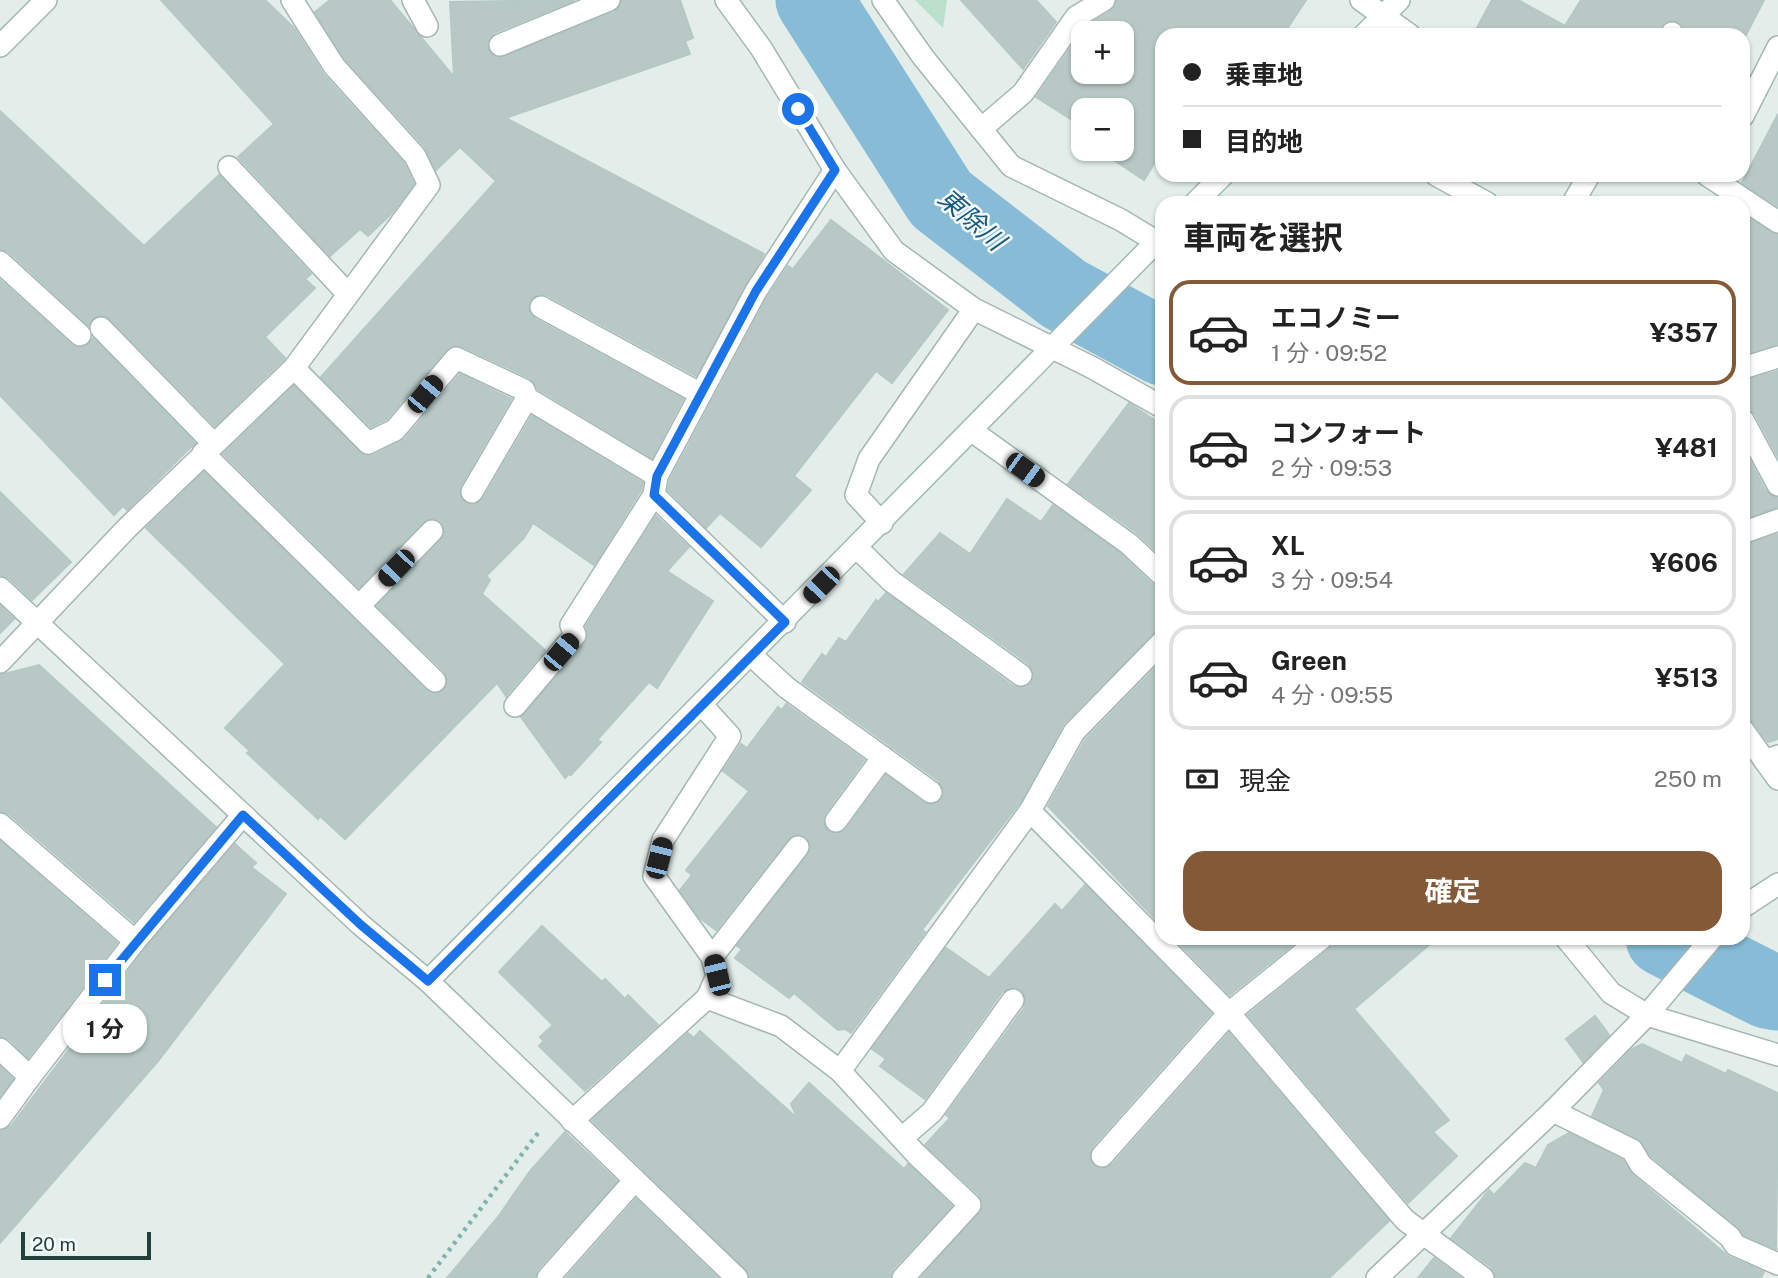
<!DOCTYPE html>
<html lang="ja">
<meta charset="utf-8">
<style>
:root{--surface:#fff;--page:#f6f6f6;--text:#222;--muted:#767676;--line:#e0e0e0;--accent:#845938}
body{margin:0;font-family:"Public Sans","Noto Sans JP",sans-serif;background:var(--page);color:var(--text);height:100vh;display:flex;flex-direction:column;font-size:26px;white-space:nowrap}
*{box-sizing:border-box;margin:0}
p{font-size:23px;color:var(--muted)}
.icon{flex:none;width:38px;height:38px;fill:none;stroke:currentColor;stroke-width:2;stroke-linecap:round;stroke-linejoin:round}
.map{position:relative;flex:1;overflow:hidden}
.details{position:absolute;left:1155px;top:196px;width:595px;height:749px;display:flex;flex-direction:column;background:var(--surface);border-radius:21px;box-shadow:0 2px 5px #0004}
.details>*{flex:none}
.hud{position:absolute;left:1155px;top:28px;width:595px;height:154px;border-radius:21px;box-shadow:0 2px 5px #0004;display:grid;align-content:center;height:154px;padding:0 28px;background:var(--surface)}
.fabs{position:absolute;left:1071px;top:21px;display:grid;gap:14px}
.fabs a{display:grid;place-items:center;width:63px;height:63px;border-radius:14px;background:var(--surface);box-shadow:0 2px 5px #0004;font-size:35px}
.scale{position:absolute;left:21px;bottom:18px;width:130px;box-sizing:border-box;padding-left:7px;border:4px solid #21403e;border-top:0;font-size:19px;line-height:24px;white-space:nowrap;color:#21403e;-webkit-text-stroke:5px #f4faf8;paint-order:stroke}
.end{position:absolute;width:32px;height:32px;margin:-16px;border:9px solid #1a73e8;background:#fff;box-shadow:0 0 0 4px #fff}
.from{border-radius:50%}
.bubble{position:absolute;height:49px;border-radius:21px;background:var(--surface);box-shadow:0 2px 5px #0004;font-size:23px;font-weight:700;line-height:49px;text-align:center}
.car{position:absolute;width:21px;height:42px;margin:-21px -10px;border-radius:9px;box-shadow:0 0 5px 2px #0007;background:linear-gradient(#222 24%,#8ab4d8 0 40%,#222 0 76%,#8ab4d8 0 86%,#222 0)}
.hud b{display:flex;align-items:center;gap:24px;height:66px;font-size:26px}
.hud b+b{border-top:2px solid var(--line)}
.hud i{width:18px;height:18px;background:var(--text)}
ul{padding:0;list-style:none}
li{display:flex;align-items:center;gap:21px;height:105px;margin:0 14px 10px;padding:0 14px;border:4px solid var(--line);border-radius:21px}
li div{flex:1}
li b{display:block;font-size:26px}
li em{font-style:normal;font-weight:700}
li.active{border-color:var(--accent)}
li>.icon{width:63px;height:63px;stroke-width:1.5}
h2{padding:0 28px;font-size:32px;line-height:84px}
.pay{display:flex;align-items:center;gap:18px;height:77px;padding:0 28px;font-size:26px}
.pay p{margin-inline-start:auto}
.button{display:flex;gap:14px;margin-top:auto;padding:14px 28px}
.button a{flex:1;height:80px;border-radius:21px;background:var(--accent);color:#fff;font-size:28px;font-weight:700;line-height:80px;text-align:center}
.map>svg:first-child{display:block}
</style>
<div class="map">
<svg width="1778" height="1278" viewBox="0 0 1778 1278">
<rect width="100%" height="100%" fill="#e3eeeb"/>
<!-- green -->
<polygon fill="#bae0cc" points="915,0 947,0 943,28"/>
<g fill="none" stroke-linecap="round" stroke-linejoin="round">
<!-- river -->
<g stroke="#87bbd6" stroke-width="77">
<polyline points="814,0 941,199 1064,294 1162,347"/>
<polyline points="1664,938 1767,990 1778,992"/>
</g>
</g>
<!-- building -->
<g fill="#b8c9c5" stroke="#b5c8c4" stroke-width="2" fill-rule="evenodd">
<polygon points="161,0 265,0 294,28 324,75 404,163 414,184 392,213 368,236 360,229 330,256 238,157 274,124"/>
<polygon points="330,0 390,0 454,77 450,2 575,0 494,33 489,38 488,49 499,58 614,12 622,0 680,0 693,38 685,41 690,54 506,118 764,254 696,376 547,295 540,294 530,300 528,308 535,319 683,399 652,458 538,389 530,378 461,346 446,350 387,419 371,427 321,377 496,181 460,147 436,170 425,147 344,58 315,12"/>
<polygon points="961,0 1036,0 1056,22 1023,69"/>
<path d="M1117,0H1306L1283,35H1162V151L1144,180L1108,156L1113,149H1122V110H1083V127L1036,97L1086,26L1111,11ZM1083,33H1122V72H1083Z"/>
<polygon points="1492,0 1518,0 1565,26 1581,0 1764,0 1746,35 1685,35 1683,25 1672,20 1664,22 1658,35 1473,35"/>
<polygon points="0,111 144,246 219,175 311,274 305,279 315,288 265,337 285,358 215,426 110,319 97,316 88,325 9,252 0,249"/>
<polygon points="1778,114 1778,206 1742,183"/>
<polygon points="1743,215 1778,235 1778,344 1743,354"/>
<polygon points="831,220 948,310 892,383 876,371 794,476 811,490 761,547 720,513 706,528 668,490 670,480 767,298 788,266 793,269"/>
<polygon points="0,280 72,345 85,347 93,338 195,443 127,510 123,506 114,515 0,395"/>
<polygon points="1778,371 1778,457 1755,414 1743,407 1743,381"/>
<polygon points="460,374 511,399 461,485 459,493 465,503 473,505 483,499 532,416 643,483 641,490 594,565 533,523 524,538 486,576 490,580 482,594 545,650 506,696 497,683 345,839 320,816 318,819 247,753 250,751 225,728 285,664 146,528 204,472 426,690 439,693 447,685 445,672 377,606 441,540 445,534 442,522 435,518 423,522 359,588 223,454 294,386 359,452 374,455 405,439"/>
<polygon points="1129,403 1162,425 1162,557 1137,533 1068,484"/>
<polygon points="1743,448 1766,491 1778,498 1778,507 1743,519"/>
<polygon points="0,492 71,562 32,600 9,578 0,575"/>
<polygon points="1007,499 1041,522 1053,505 1121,554 1153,585 1162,588 1162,629 1153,633 1064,723 1021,801 922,930 925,932 851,1033 845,1029 838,1030 794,993 789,998 735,958 742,949 737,946 808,855 811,848 807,837 799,834 788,839 716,930 700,918 680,890 692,875 686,870 749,791 723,771 741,744 747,748 778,707 782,710 786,704 864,760 825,814 824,826 829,832 841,833 846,829 886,775 924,803 936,804 941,800 944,793 939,781 802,682 822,654 826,657 839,638 846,642 876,600 878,602 886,593 1013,686 1020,688 1031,683 1034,676 1029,664 904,574 940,533 970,554"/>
<polygon points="656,516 689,547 667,571 713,601 657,688 649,682 597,740 601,742 571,775 569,774 565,778 521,717 585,643 588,636 586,626"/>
<polygon points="1778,534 1778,739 1768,742 1753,722 1743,717 1743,556 1747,554 1744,545"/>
<polygon points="0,606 14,619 0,633"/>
<polygon points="1162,661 1162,926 1048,806 1085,740"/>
<polygon points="39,665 216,827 134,922 9,814 0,811 0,675"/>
<polygon points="0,841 117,943 28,1058 9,1039 0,1036"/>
<polygon points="235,844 256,863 251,867 286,894 158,1061 0,1243 0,1131 11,1126 145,949"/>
<polygon points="1085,885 1211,1013 1092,1147 1090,1161 1100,1169 1112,1165 1229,1033 1389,1221 1329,1278 921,1278 983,1207 979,1195 925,1145 950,1118 946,1115 1024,1008 1025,995 1015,987 1002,992 925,1099 880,1066 886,1059 872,1049 946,948 989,978 1055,904 1062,911"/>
<polygon points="542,926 602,982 605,979 625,999 628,995 658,1025 585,1091 539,1046 544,1041 540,1037 553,1025 499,972"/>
<polygon points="1174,938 1301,938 1230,995"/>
<polygon points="1335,938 1437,938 1354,1009 1449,1120 1433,1132 1457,1156 1408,1203 1248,1015 1330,948"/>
<polygon points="1595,1016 1609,1035 1583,1062 1566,1039"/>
<polygon points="700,1031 798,1119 791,1104 809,1083 904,1169 908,1164 952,1206 893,1269 890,1278 750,1278 746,1269 592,1120 688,1033 694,1038"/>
<polygon points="1642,1044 1682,1063 1686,1055 1726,1074 1728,1070 1778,1093 1776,1249 1744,1235 1651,1156 1638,1139 1592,1116 1604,1090 1599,1083 1632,1049"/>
<polygon points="0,1067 13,1079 0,1096"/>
<polygon points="565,1132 617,1181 538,1269 535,1278 447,1278 498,1217 530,1171"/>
<polygon points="1569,1133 1623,1160 1633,1175 1729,1257 1764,1272 1761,1278 1496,1278 1491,1267 1451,1238 1489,1190 1494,1195 1525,1163 1536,1168 1548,1145"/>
<polygon points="636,1199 718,1278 566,1278"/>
<polygon points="1434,1258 1461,1278 1418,1278"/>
</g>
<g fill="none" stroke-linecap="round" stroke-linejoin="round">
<defs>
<g id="lane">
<polyline points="413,0 427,26"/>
<polyline points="1361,0 1410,35"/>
<polyline points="1671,35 1672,33"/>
<polyline points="500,45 609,0"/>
<polyline points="1743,116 1778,47"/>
<polyline points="981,129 1023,93 1076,17 1104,0"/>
<polyline points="229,167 348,294"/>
<polyline points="1436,175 1487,203"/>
<polyline points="1707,175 1778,222"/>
<polyline points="1573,203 1589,175"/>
<polyline points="0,262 80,335"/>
<polyline points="541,307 701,394"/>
<polyline points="101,328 213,443"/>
<polyline points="294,368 368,443 395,430 456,358 524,390 527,398"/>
<polyline points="1743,368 1778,357"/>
<polyline points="1743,420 1778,485"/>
<polyline points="972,431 1129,544 1162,575"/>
<polyline points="203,453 435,681"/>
<polyline points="472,492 527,398 657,476"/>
<polyline points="882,523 856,495 869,459 974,309"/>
<polyline points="1745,532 1778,520"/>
<polyline points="857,548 891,581 1021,675"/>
<polyline points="360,605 432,531"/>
<polyline points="785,622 654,495 657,476 756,291 835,170"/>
<polyline points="751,655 787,688 931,792"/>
<polyline points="515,706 575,635 571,625 654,495"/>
<polyline points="1743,730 1765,761"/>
<polyline points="1778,756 1765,761 1778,779"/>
<polyline points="1030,811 1074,732 1162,642"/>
<polyline points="836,821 883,757"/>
<polyline points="0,824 135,941"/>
<polyline points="712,957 798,847"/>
<polyline points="707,998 781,1026 840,1071 1030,811 1229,1013 1405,1220 1483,1278"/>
<polyline points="0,1049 30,1077 135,941 243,815"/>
<polyline points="840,1071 916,1154 970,1205 903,1278"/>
<polyline points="0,1118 30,1077"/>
<polyline points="572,1121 707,998 717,976 712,957 654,876 663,840 730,736 702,705"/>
<polyline points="902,1138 932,1112 1013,1000"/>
<polyline points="1102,1156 1229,1013 1322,938"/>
<polyline points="548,1278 635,1180"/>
</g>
<g id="street">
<polyline points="726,0 761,48 835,170 894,251 974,309 1093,368 1162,407"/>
<polyline points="883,0 923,57 1011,166 1121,220 1162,245"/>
<polyline points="0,46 46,0"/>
<polyline points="0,588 361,925 428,981 737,1278"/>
<polyline points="0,662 127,528 294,368 429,185 415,156 334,66 292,0"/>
<polyline points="1743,907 1778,884"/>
<polyline points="1566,938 1611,993 1647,1015 1778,1055"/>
<polyline points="1553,1111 1632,1150 1641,1165 1730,1237 1735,1245 1778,1264"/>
<polyline points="1377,1278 1553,1111 1647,1015 1712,938"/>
</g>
<g id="secondary">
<polyline points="1364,35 1399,0"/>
<polyline points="1195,203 1223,175"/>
<polyline points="428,981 1162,236"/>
</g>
</defs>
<!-- lane casing -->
<use href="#lane" stroke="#a5b6b4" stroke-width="24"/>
<!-- street casing -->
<use href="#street" stroke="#a5b6b4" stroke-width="24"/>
<!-- secondary casing -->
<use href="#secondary" stroke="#a0bab6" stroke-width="24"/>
<!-- path -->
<polyline stroke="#81b3ad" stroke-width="4.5" stroke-dasharray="3.5 5" stroke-linecap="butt" points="428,1278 538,1133"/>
<!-- lane -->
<use href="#lane" stroke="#fff" stroke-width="21"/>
<!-- street -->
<use href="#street" stroke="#fff" stroke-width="21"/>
<!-- secondary -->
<use href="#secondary" stroke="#fff" stroke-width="21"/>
</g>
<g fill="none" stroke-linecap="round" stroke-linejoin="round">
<!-- route -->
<polyline stroke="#1a73e8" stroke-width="9" points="105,980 243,815 361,925 428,981 785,622 654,495 657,476 756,291 835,170 798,109"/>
</g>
<g text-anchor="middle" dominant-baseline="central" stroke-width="5" stroke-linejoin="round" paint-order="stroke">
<!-- water labels -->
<g font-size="26" font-style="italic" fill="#175a81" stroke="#f4faf8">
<text transform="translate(972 219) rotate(41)">東除川</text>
</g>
</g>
</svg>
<div class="fabs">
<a>+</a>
<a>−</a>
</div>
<div class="scale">20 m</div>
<i class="end from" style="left:798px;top:109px"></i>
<i class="end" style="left:105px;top:980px"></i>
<div class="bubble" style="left:63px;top:1004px;width:84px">1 分</div>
<i class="car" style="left:425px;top:394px;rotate:40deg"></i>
<i class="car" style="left:1025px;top:470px;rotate:126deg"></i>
<i class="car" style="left:396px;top:568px;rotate:224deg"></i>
<i class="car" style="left:821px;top:585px;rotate:224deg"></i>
<i class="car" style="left:561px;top:652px;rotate:40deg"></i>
<i class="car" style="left:659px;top:858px;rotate:14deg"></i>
<i class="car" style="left:717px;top:975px;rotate:346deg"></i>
<div class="hud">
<b><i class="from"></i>乗車地</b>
<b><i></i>目的地</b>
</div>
<section class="details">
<h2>車両を選択</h2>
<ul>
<li class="active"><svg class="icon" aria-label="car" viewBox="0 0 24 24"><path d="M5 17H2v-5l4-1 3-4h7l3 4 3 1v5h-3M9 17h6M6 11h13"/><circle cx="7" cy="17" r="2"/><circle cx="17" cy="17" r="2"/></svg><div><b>エコノミー</b><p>1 分 · 09:52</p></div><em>¥357</em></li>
<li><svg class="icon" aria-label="car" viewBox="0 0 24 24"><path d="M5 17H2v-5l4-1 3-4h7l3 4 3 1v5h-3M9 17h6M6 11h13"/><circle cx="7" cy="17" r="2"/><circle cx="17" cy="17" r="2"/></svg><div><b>コンフォート</b><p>2 分 · 09:53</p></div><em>¥481</em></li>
<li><svg class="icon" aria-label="car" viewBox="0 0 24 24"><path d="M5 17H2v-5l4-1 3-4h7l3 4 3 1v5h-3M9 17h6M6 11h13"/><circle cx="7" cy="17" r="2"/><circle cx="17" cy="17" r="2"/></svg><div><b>XL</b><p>3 分 · 09:54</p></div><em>¥606</em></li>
<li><svg class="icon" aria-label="car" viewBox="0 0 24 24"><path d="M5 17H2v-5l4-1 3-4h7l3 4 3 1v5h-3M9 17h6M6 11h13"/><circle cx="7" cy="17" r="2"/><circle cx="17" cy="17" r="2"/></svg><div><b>Green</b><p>4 分 · 09:55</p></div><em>¥513</em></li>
</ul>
<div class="pay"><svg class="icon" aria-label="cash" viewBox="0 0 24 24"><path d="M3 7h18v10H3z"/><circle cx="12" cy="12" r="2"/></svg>現金<p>250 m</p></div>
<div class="button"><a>確定</a></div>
</section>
</div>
